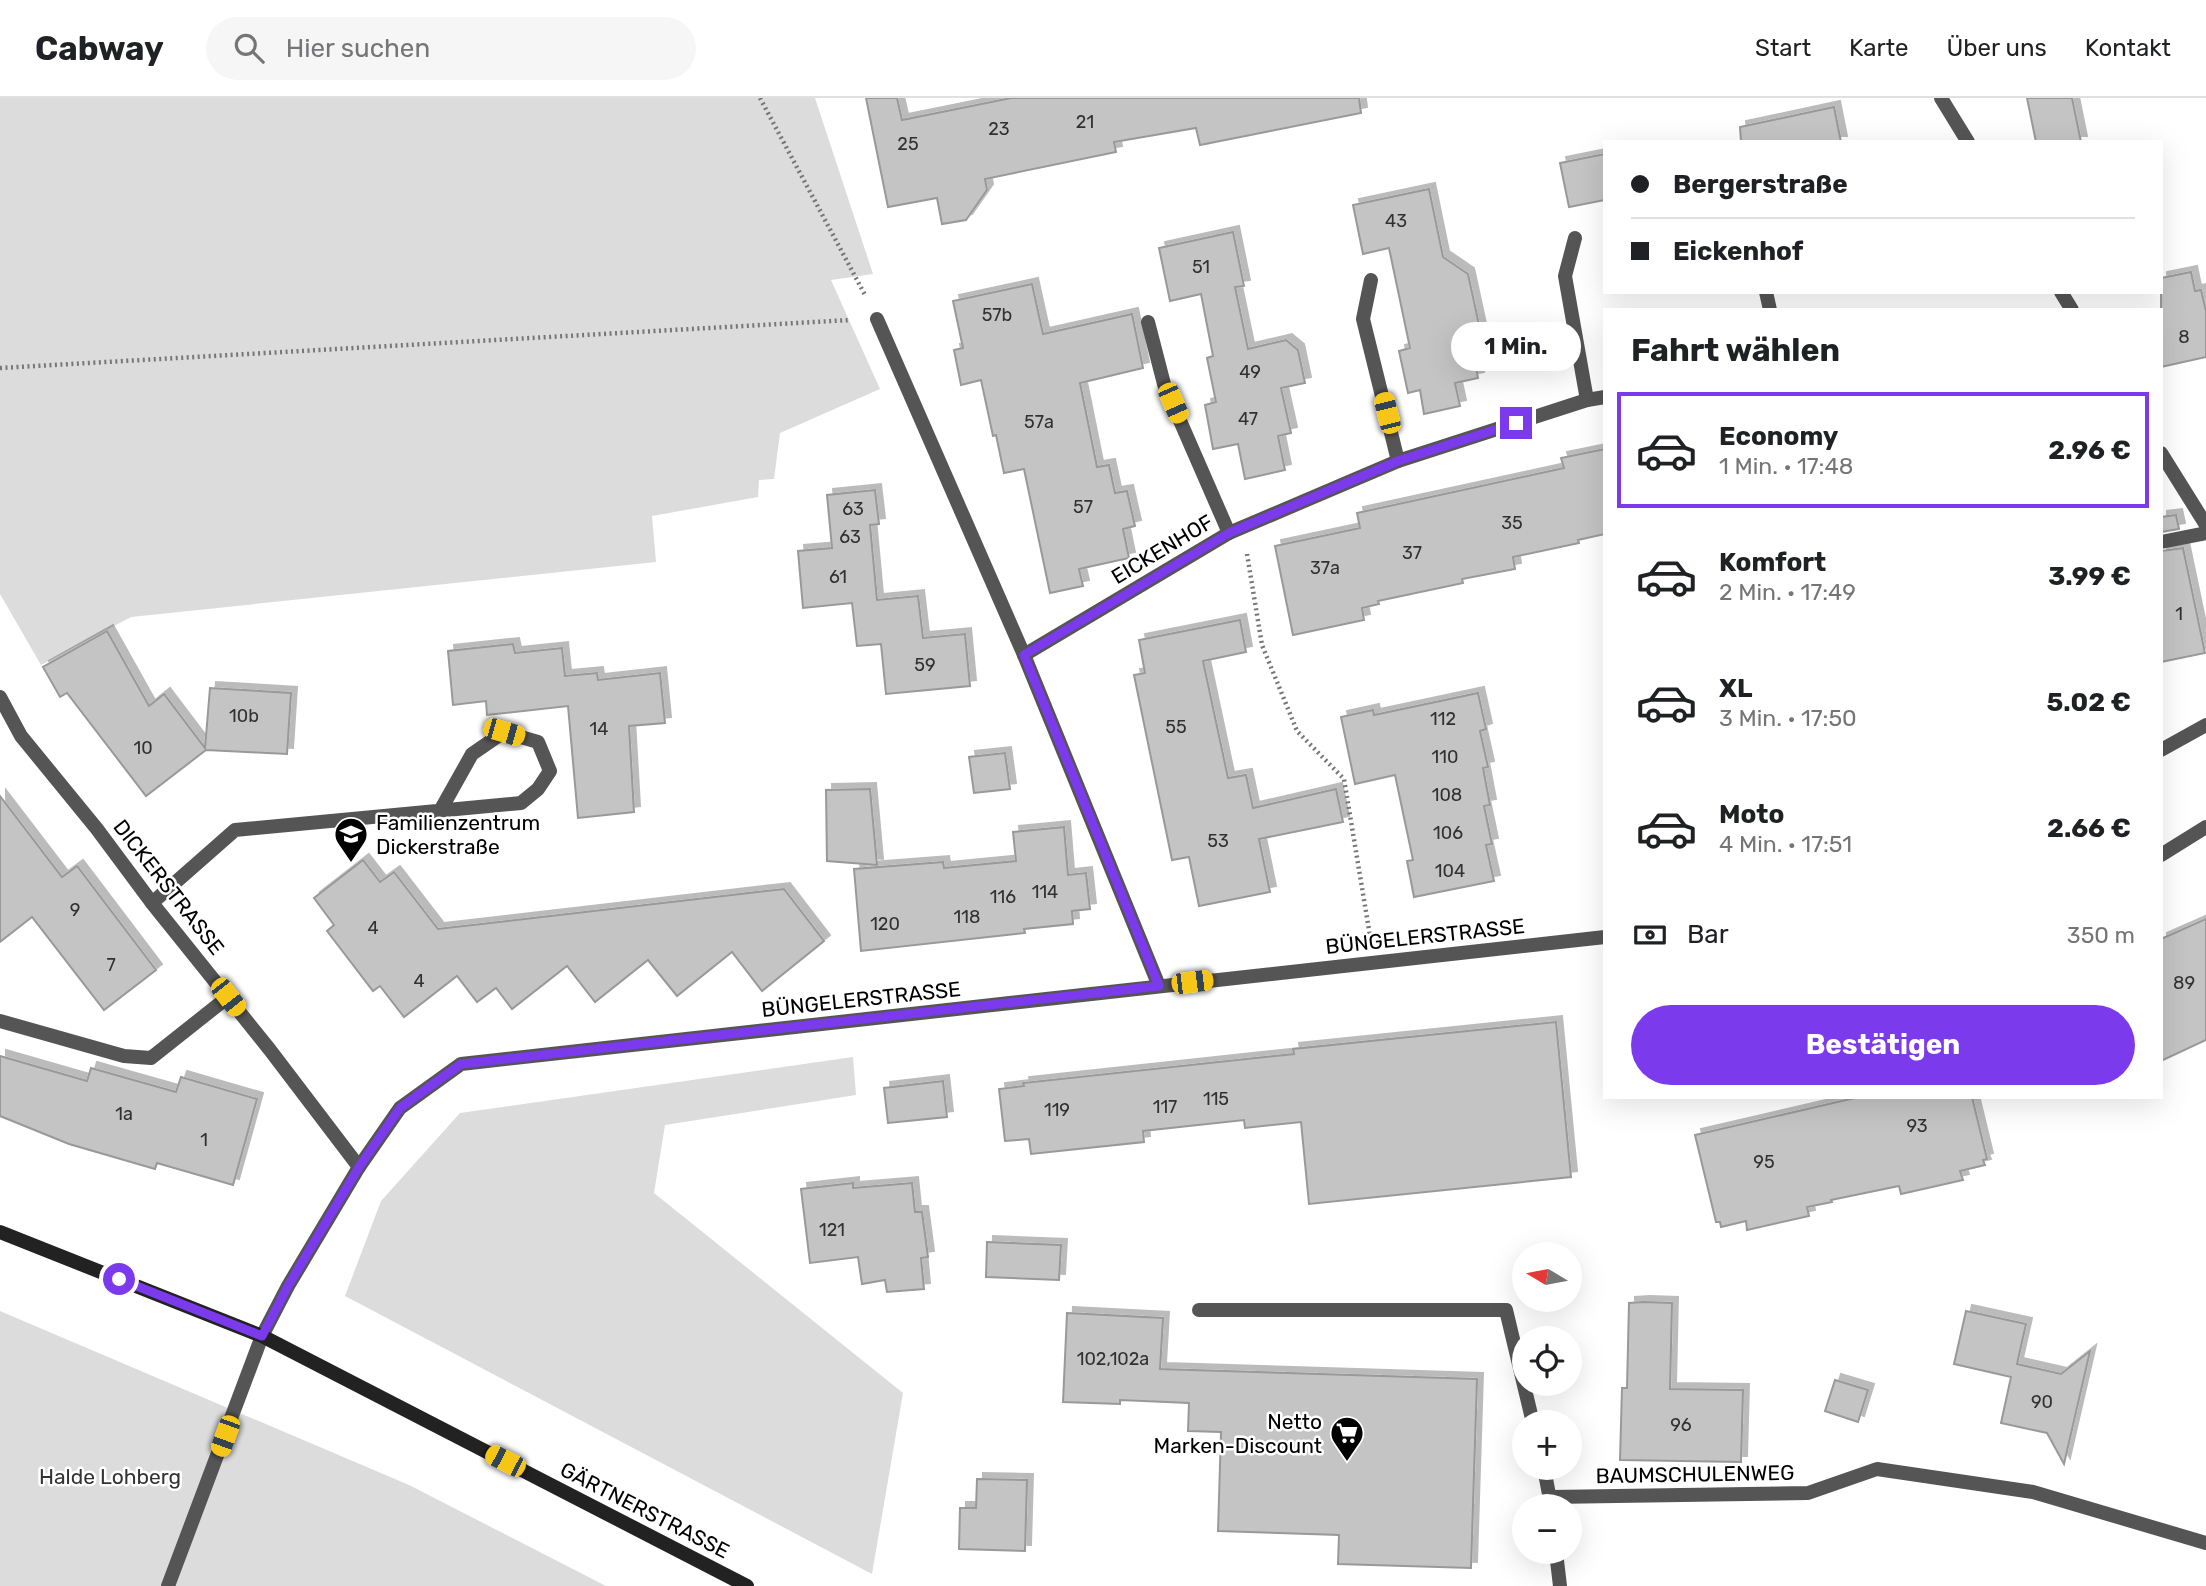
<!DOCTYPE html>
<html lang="de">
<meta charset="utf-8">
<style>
:root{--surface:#fff;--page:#f6f6f6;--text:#202124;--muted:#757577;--line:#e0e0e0;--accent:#7c3aed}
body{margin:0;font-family:Rubik,sans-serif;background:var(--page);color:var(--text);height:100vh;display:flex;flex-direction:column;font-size:26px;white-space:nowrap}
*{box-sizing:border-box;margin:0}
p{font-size:23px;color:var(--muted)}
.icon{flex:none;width:38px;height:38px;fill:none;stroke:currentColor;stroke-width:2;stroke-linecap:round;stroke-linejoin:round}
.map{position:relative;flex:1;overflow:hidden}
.panel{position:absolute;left:1603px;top:210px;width:560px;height:791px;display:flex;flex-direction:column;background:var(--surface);border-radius:0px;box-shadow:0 7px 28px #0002}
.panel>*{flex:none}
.top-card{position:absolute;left:1603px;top:42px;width:560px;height:154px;border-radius:0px;box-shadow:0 7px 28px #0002;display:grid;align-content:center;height:154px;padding:0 28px;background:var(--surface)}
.needle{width:46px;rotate:280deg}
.controls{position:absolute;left:1512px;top:1144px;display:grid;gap:14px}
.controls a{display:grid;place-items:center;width:70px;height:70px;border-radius:50%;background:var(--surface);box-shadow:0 7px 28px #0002;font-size:35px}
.end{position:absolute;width:32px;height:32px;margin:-16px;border:9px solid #7c3aed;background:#fff;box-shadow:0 0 0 4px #fff}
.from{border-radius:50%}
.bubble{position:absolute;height:49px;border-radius:24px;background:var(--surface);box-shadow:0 7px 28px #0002;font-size:23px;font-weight:700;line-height:49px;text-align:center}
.car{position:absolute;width:21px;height:42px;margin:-21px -10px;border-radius:9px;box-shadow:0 0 5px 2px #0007;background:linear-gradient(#f5c518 24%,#345 0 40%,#f5c518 0 76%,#345 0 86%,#f5c518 0)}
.top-card b{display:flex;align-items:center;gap:24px;height:66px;font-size:26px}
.top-card b+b{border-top:2px solid var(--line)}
.top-card i{width:18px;height:18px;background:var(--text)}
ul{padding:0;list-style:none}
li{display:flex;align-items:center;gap:21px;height:116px;margin:0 14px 10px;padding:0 14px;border:4px solid transparent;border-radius:0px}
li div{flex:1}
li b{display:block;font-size:26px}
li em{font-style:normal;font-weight:700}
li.current{border-color:var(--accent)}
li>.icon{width:63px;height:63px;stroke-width:1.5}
h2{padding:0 28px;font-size:32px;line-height:84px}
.pay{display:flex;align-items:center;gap:18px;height:77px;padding:0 28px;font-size:26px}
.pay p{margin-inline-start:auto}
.primary-button{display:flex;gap:14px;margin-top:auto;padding:14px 28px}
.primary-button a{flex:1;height:80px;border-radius:42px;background:var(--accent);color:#fff;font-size:28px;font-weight:700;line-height:80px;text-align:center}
header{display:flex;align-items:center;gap:42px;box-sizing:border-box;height:98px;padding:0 35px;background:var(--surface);border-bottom:2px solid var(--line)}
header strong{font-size:33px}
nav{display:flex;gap:38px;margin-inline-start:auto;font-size:24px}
.search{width:490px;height:63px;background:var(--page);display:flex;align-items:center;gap:18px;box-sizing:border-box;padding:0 24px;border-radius:38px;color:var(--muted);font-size:26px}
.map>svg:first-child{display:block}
</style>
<header>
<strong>Cabway</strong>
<div class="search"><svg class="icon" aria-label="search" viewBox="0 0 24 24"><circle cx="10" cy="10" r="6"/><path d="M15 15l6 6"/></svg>Hier suchen</div>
<nav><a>Start</a><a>Karte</a><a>Über uns</a><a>Kontakt</a></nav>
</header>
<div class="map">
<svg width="2206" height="1488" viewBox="0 0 2206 1488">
<defs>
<filter id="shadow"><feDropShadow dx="6" dy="-6" stdDeviation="0" flood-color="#0004"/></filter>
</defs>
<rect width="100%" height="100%" fill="#fff"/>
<!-- green -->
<g fill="#dcdcdc">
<polygon points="0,0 815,0 873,176 831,182 880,291 780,335 774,381 759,382 758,399 652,418 656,464 131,519 41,567 0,496"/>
<polygon points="853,959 856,997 665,1027 654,1095 903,1295 872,1476 345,1198 381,1103 460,1015"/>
<polygon points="0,1213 409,1387 606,1488 0,1488"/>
</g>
<!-- building -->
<g fill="#c4c4c4" stroke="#999" stroke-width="2" filter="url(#shadow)">
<polygon points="866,0 897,0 902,22 1011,0 1359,0 1361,15 1200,47 1196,30 1114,44 1116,54 985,81 987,92 966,122 942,126 937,100 888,109"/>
<polygon points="2027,0 2072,0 2081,44 2036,44"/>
<polygon points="1834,9 1841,44 1741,44 1740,29"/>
<polygon points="1605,56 1605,102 1569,109 1560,65"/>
<polygon points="1429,91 1443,159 1468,176 1481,236 1470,238 1478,280 1455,285 1460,308 1424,316 1420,292 1408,295 1399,253 1410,250 1389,150 1363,156 1353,107"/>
<polygon points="1233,134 1244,188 1235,189 1248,251 1286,242 1298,252 1305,285 1281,290 1291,335 1278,338 1285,372 1245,381 1238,346 1213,351 1205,307 1216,304 1207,260 1213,258 1201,196 1170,203 1159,150"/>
<polygon points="2191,174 2195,193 2201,192 2206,213 2206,259 2161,269 2161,180"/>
<polygon points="1032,186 1043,236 1132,216 1143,270 1080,285 1097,369 1109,367 1115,395 1127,393 1135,428 1123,431 1129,460 1079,471 1083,488 1050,495 1024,371 1004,375 996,337 993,338 981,282 961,287 954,252 963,250 953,203"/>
<polygon points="1605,351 1605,436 1578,442 1579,445 1513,459 1515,471 1462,481 1463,485 1378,503 1379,506 1362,510 1364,522 1293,537 1275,448 1360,430 1357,415 1564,370 1561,360"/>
<polygon points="875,392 879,426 870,427 877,502 918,498 923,540 965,536 970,588 886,596 881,546 857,548 852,505 803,510 798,453 832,450 827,397"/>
<polygon points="2176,417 2179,431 2161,434 2161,419"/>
<polygon points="2183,450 2205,555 2161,564 2161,453"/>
<polygon points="1240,522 1246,554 1203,563 1228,680 1246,677 1253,710 1336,691 1343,724 1259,741 1270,794 1199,808 1189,759 1172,762 1134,577 1145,575 1139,542"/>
<polygon points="107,533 149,608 164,596 205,650 210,590 291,595 287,656 206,652 146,698 67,595 60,599 43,569"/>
<polygon points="513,546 515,555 562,550 565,578 597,575 598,582 660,575 665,625 629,628 634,714 578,720 568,608 487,617 486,603 453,607 448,553"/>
<polygon points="1478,595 1486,631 1480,633 1488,669 1483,670 1490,707 1484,708 1492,746 1486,747 1494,783 1414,799 1407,763 1413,762 1395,677 1355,686 1341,619 1373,612 1374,617"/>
<polygon points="1005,655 1010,691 974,695 969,659"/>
<polygon points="870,691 877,767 827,763 826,692"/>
<polygon points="0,698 62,779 77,768 156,872 104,912 32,819 0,844"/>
<polygon points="1064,729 1068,777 1086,775 1090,811 1072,813 1073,826 1024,831 1025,835 861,853 854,771 943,764 944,770 1016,763 1013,734"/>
<polygon points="363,762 380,784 394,774 438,831 784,791 824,843 762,893 732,854 677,898 648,862 595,904 567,868 512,911 496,890 477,904 457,878 404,919 380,888 373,893 327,833 334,827 314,800"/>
<polygon points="2206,821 2206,942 2161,963 2161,841"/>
<polygon points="1556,924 1571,1079 1309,1106 1301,1024 1245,1030 1244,1022 1143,1033 1144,1044 1031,1056 1029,1041 1005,1043 999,991 1024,988 1023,985 1294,956 1293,951"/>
<polygon points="0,958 87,983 91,970 176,994 181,979 257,1001 233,1087 157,1065 155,1071 69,1046 0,1018"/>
<polygon points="943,983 947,1019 888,1025 884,990"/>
<polygon points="1859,999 1972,999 1987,1061 1983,1062 1985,1067 1960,1073 1963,1082 1901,1096 1899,1088 1831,1102 1832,1104 1807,1109 1809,1118 1747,1132 1746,1123 1721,1129 1720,1124 1716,1124 1695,1037"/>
<polygon points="853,1085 853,1090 912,1085 915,1114 922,1114 928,1159 921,1160 924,1191 887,1194 885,1182 862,1186 858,1159 810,1165 801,1091"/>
<polygon points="987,1144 1061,1147 1059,1182 986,1179"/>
<polygon points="1644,1204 1672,1205 1670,1291 1743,1292 1741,1364 1620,1362 1622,1290 1627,1290 1629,1205"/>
<polygon points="1966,1213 2026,1226 2017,1266 2061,1276 2090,1253 2064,1366 2047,1335 2001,1325 2011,1279 1954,1266"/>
<polygon points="1067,1215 1163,1220 1160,1271 1477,1281 1471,1470 1338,1466 1339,1437 1218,1433 1221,1334 1188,1333 1189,1305 1120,1302 1120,1306 1063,1304"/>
<polygon points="1835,1282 1868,1292 1858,1324 1825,1313"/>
<polygon points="977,1381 1027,1382 1025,1453 959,1451 960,1410 976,1410"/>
</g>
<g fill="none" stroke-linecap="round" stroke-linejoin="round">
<!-- path -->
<g stroke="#777" stroke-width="4.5" stroke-dasharray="2 3.5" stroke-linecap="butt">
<polyline points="760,0 865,197"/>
<polyline points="0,270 850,222"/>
<polyline points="1247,456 1262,547 1297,633 1344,681 1370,838"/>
</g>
<!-- lane -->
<g stroke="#555" stroke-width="14">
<polyline points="1575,140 1565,178 1587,302"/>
<polyline points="1371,182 1363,221 1398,363"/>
<polyline points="1766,194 1770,212"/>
<polyline points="1148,224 1164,286 1229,435"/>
<polyline points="2161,444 2206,435"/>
<polyline points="152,805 235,732 521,705 538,691 550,673 538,644 504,634 472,656 440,713"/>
<polyline points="0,923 124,958 151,960 228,899"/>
<polyline points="1199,1212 1506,1212 1533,1325"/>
<polyline points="1544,1370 1551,1407"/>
<polyline points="1551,1399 1808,1395 1877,1371 2033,1394 2206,1445"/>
<polyline points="1556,1454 1560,1488"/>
<polyline points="168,1488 262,1238"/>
</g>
<!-- street -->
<g stroke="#555" stroke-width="14">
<polyline points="1941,0 1968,44"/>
<polyline points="2061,194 2072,212"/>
<polyline points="877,221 1024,557 1159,888"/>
<polyline points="2161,355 2206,427"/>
<polyline points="1024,557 1229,435 1398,363 1587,302 1605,299"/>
<polyline points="0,599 21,638 97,731 152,805 270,952 359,1069"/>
<polyline points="2161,652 2206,627"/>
<polyline points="2161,757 2206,729"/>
<polyline points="262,1238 288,1188 359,1069 400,1010 461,966 1605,839"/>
</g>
<!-- secondary -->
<polyline stroke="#222" stroke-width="14" points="0,1134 262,1238 747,1488"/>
</g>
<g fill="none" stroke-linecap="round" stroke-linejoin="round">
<!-- route -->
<polyline stroke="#7c3aed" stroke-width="9" points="119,1181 262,1238 288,1188 359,1069 400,1010 461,966 1159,888 1024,557 1229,435 1398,363 1516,325"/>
</g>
<!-- icons -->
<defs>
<symbol id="school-pin" viewBox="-11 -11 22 30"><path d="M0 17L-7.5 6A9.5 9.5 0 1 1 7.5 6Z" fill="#000" stroke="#fff"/><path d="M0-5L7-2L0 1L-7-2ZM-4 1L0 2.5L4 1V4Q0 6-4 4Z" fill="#fff"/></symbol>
<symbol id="supermarket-pin" viewBox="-11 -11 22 30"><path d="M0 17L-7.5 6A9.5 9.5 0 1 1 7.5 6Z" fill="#000" stroke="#fff"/><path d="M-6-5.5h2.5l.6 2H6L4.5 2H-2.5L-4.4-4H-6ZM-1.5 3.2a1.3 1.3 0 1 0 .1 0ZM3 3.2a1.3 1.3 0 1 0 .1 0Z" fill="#fff"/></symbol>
</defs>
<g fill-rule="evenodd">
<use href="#school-pin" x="332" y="717" width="38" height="52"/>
<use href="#supermarket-pin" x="1328" y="1316" width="38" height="52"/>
</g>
<g text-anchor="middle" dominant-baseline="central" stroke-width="5" stroke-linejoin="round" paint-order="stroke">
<!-- number labels -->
<g font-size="18" fill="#313131">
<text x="1085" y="24">21</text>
<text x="999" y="31">23</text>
<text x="908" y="46">25</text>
<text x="1396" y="123">43</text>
<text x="1201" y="169">51</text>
<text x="997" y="217">57b</text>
<text x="2184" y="239">8</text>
<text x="1250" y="274">49</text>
<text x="1248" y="321">47</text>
<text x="1039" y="324">57a</text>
<text x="1083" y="409">57</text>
<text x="853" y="411">63</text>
<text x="1512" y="425">35</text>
<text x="850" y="439">63</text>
<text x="1412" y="455">37</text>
<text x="1325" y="470">37a</text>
<text x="838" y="479">61</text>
<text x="2179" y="516">1</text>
<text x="925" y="567">59</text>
<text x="244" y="618">10b</text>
<text x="1443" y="621">112</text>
<text x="1176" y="629">55</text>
<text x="599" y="631">14</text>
<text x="143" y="650">10</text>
<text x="1445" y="659">110</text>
<text x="1447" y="697">108</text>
<text x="1448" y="735">106</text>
<text x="1218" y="743">53</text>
<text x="1450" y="773">104</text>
<text x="1045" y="794">114</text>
<text x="1003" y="799">116</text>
<text x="75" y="812">9</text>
<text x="967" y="819">118</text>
<text x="885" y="826">120</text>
<text x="373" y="830">4</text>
<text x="111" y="867">7</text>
<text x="419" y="883">4</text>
<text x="2184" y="885">89</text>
<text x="1216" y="1001">115</text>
<text x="1165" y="1009">117</text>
<text x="1057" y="1012">119</text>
<text x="124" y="1016">1a</text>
<text x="1917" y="1028">93</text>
<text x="204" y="1042">1</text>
<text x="1764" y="1064">95</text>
<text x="832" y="1132">121</text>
<text x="1113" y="1261">102,102a</text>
<text x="2042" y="1304">90</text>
<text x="1681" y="1327">96</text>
</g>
<!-- street labels -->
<g font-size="21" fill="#000" stroke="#fff">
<text transform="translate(1162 451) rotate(-31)">EICKENHOF</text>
<text transform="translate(169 789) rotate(52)">DICKERSTRASSE</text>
<text transform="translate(1425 838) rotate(-6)">BÜNGELERSTRASSE</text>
<text transform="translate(861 901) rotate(-6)">BÜNGELERSTRASSE</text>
<text transform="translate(1695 1376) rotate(-1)">BAUMSCHULENWEG</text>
<text transform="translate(645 1412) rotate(27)">GÄRTNERSTRASSE</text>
</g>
<!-- poi labels -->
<g font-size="21" fill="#000" stroke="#fff" text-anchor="start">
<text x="376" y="724">Familienzentrum<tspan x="376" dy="24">Dickerstraße</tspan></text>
<text x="1322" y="1323" text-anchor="end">Netto<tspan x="1322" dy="24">Marken-Discount</tspan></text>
</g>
<!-- park labels -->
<g font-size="21" fill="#333" stroke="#fff">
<text x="110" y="1378">Halde Lohberg</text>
</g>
</g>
</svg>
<div class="controls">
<a><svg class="needle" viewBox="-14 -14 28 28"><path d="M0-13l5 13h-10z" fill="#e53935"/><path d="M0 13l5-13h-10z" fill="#757577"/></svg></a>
<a><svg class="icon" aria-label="locate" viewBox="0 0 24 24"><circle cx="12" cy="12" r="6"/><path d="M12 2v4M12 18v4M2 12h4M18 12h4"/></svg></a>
<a>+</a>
<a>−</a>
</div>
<i class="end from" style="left:119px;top:1181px"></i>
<i class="end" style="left:1516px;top:325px"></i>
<div class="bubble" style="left:1451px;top:224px;width:130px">1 Min.</div>
<i class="car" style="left:1173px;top:305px;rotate:156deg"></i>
<i class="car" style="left:1387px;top:315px;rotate:346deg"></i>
<i class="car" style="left:504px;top:634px;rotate:106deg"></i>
<i class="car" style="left:1192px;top:884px;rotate:83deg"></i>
<i class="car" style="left:228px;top:899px;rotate:142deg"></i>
<i class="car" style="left:225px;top:1338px;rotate:200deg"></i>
<i class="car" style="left:505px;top:1363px;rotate:297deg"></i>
<div class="top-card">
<b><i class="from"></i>Bergerstraße</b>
<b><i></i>Eickenhof</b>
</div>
<section class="panel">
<h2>Fahrt wählen</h2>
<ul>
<li class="current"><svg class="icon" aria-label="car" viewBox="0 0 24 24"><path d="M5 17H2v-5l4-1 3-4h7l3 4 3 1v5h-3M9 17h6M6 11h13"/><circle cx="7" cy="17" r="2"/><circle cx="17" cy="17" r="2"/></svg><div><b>Economy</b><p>1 Min. · 17:48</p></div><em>2.96 €</em></li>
<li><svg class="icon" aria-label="car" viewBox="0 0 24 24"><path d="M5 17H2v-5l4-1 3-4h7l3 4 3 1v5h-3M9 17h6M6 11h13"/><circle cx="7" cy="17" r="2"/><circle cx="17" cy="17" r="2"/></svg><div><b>Komfort</b><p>2 Min. · 17:49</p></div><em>3.99 €</em></li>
<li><svg class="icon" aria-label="car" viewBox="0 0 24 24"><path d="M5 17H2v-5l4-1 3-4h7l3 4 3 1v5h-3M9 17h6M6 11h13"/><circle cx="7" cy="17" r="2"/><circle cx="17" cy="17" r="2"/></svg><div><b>XL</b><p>3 Min. · 17:50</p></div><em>5.02 €</em></li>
<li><svg class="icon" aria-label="car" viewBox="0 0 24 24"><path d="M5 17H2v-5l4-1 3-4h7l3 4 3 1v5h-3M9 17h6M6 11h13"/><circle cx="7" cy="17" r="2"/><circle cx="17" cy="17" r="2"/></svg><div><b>Moto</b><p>4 Min. · 17:51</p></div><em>2.66 €</em></li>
</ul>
<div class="pay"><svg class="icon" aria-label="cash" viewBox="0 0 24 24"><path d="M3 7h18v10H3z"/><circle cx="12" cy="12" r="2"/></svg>Bar<p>350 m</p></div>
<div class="primary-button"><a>Bestätigen</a></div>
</section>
</div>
